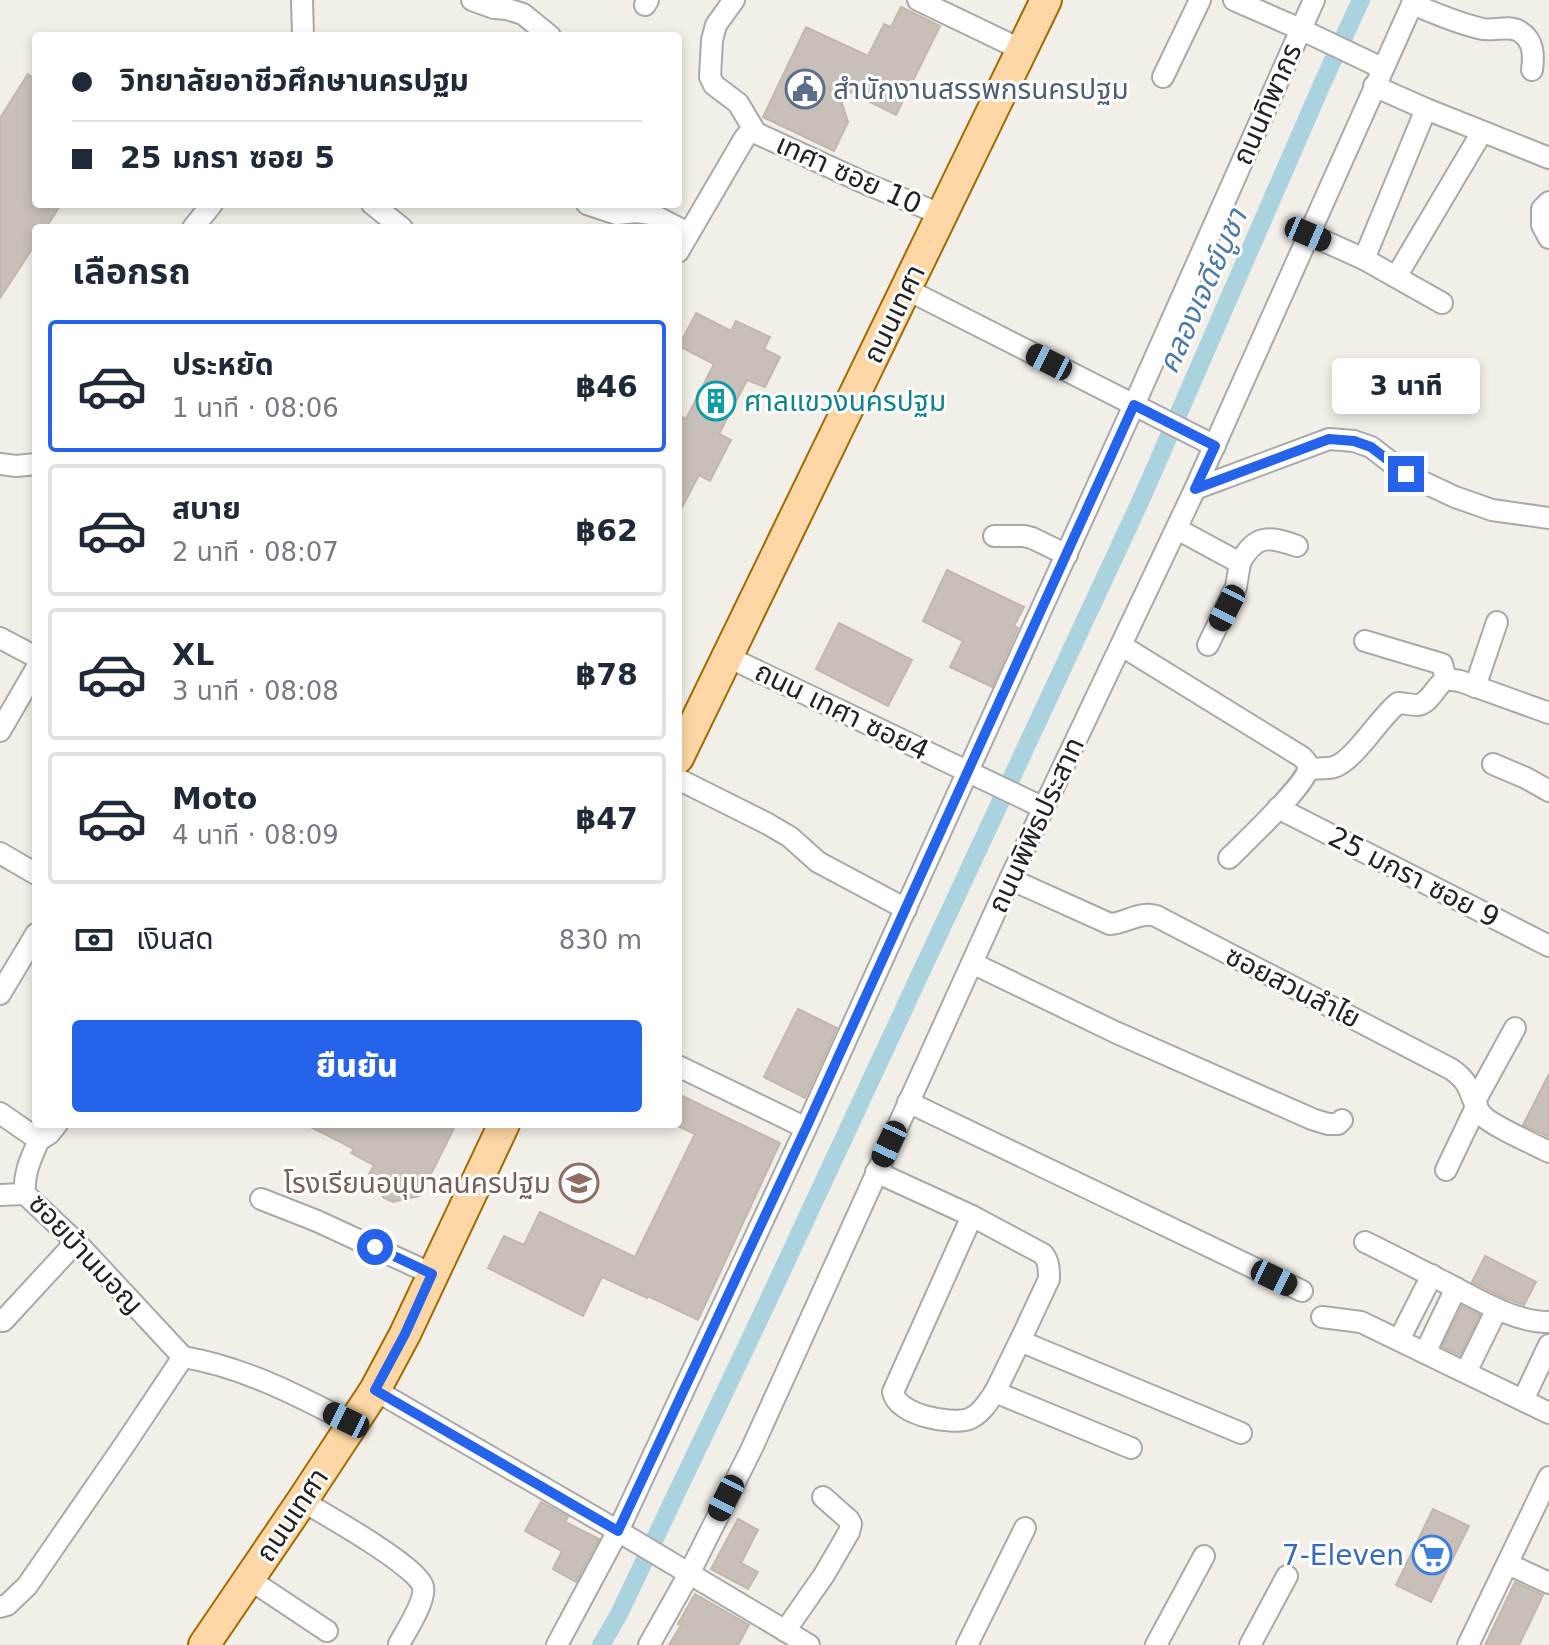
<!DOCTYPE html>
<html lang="th">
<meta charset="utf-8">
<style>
:root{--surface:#fff;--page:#f6f6f7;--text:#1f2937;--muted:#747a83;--line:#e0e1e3;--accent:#2563eb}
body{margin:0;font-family:"DejaVu Sans","Noto Sans Thai",sans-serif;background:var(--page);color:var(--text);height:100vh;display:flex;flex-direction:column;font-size:30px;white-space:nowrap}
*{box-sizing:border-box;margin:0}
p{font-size:26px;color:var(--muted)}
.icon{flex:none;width:44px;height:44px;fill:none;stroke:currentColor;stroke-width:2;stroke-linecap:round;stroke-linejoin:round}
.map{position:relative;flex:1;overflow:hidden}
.sheet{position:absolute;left:32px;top:224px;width:650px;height:904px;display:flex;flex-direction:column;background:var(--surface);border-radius:8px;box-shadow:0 4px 12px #0003}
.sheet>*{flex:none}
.guide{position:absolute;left:32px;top:32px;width:650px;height:176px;border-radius:8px;box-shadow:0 4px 12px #0003;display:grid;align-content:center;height:176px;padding:0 40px;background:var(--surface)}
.end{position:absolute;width:36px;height:36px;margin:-18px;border:10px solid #2563eb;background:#fff;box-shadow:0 0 0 4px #fff}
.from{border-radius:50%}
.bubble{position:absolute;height:56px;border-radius:8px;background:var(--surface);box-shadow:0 4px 12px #0003;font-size:26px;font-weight:800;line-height:56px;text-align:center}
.car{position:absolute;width:24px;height:48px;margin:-24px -12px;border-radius:10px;box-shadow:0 0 6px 2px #0007;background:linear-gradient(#222 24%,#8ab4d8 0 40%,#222 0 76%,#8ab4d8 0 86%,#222 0)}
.guide b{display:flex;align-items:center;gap:28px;height:76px;font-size:30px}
.guide b+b{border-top:2px solid var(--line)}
.guide i{width:20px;height:20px;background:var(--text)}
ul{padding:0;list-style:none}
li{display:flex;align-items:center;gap:24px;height:132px;margin:0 16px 12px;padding:0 24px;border:4px solid var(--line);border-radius:8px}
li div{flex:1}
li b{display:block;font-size:30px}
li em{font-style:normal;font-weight:800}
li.selected{border-color:var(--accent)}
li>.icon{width:72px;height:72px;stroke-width:1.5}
h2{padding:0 40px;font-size:36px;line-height:96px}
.pay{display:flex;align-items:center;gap:20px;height:88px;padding:0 40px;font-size:30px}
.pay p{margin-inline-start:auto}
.cta{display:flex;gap:16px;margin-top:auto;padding:16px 40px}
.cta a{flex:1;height:92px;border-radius:8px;background:var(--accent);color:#fff;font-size:32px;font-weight:800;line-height:92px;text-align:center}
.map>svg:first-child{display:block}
</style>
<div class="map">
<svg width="1549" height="1645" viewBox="0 0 1549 1645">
<rect width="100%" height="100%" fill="#f2efe9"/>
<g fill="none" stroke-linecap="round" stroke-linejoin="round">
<!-- canal -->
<polyline stroke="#aad3df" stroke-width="18" points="601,1645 618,1616 760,1318 1141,500 1323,82 1361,0"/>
</g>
<!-- building -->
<g fill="#c7bfb8" stroke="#c4b6ab" stroke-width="2">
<polygon points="901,7 940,26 896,115 836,85 848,122 834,151 763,117 806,27 868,56 884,24 891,27"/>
<polygon points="28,74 36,80 36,204 61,204 46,228 36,228 36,243 0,298 0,118"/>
<polygon points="696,313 731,331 736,321 770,337 764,349 780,357 765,387 747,380 719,434 731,440 710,481 699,475 678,515 678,415 686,419 714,364 679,346"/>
<polygon points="947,570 1024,607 1014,626 1018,628 992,687 950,667 963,641 923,621"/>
<polygon points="839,623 912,660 888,706 816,669"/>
<polygon points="798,1009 837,1028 805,1098 764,1077"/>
<polygon points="1549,1074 1549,1137 1523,1125"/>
<polygon points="678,1094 780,1143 698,1320 648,1296 647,1298 602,1277 583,1316 488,1268 504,1236 524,1245 540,1212 635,1257 695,1134 678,1126"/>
<polygon points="305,1124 456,1124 420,1196 393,1202 384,1198 369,1174 374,1165 351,1153 354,1149"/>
<polygon points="1485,1256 1536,1282 1524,1305 1500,1296 1472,1282"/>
<polygon points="1462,1306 1480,1315 1460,1355 1442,1347"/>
<polygon points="541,1502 568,1517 565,1522 599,1539 576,1582 553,1569 562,1551 525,1531"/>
<polygon points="1433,1509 1469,1526 1431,1602 1396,1585"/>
<polygon points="738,1519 758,1530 741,1563 758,1572 748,1589 711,1569"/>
<polygon points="1515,1582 1543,1595 1519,1645 1485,1645"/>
<polygon points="695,1594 749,1625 738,1645 669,1645 681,1625 678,1624"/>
</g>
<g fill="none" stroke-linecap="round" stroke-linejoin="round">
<defs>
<g id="street">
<polyline points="302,0 303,36"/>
<polyline points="472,0 494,8 507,9 523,14 550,36"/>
<polyline points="734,0 716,25 712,40 710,77 714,85 738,103 756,133"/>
<polyline points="918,0 1022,50"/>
<polyline points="1234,0 1300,29 1382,68"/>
<path d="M1412,4C1435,13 1458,24 1483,29C1495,31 1508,25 1519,31C1534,40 1534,55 1532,70"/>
<polyline points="645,5 648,0"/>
<polyline points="1163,77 1200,0"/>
<polyline points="1374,86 1426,109 1549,158"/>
<polyline points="756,133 869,185 943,215"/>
<polyline points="1549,202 1542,209 1542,225 1549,238"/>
<polyline points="372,204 402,228"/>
<polyline points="587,204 617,214 636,212 651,214 688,233"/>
<polyline points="193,228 212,204"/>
<polyline points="1308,234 1364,259 1442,303"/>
<polyline points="678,252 744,139 749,133 756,133"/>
<polyline points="1364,259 1426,109"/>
<polyline points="1396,277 1482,132"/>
<polyline points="906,289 1215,446"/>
<polyline points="0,464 16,466 36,464"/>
<polyline points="1195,489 1329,439 1354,441 1371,447 1406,474 1455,497 1492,510 1549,518"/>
<polyline points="1177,529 1240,563 1236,587 1208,645"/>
<polyline points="994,536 1024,536 1032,538 1067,555"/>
<path d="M1240,563C1255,534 1269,536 1297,546"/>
<polyline points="0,638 36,657"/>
<polyline points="1365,641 1442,664 1446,679"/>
<path d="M1122,646L1302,757C1305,760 1308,763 1308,768C1308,783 1243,844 1229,858"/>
<polyline points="726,656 1044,808"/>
<polyline points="1475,687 1497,622"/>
<polyline points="0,731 36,669"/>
<polyline points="1493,764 1526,778 1549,791"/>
<path d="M1308,769C1316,768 1326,769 1334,767C1354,761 1379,718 1398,703C1404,703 1411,705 1417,705C1430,704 1436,685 1446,679L1460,681L1549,713"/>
<polyline points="678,779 768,824 790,837 818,862 906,909"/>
<polyline points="1278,808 1549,946"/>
<polyline points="0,853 36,874"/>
<path d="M1010,879L1110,924C1126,923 1140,911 1156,916L1451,1069C1475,1085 1468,1099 1482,1115C1492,1126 1534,1144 1549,1152"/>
<polyline points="972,963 1115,1032 1312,1119 1328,1124 1338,1124 1342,1120"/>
<polyline points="0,994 36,934"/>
<polyline points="678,1066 806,1128"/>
<polyline points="1475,1101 1515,1028"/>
<polyline points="908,1102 1302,1291"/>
<path d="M0,1113L39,1140C31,1158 23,1174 25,1194L76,1242L183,1357"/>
<polyline points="39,1140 49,1134 57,1124"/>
<polyline points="1446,1170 1477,1105"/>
<path d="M876,1172L972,1216L1043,1254C1049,1262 1049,1269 1049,1279L1020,1341L1241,1433"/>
<polyline points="0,1195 25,1194"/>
<polyline points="261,1199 317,1221 432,1274"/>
<path d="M972,1216L893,1392C897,1415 950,1425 969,1419C981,1414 988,1402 995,1392"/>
<path d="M1365,1242C1392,1255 1418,1269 1444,1282C1474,1297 1515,1323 1549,1322"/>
<polyline points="1322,1317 1361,1322 1549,1413"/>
<polyline points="3,1321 76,1242"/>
<polyline points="1399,1340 1432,1275"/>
<polyline points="1020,1341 995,1392 1131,1448"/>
<polyline points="1425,1353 1456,1288"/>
<path d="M183,1357C244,1367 299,1396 353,1424"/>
<polyline points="1466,1372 1497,1309"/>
<polyline points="375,1390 618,1531 809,1645"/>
<polyline points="1523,1400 1549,1345"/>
<path d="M302,1501C323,1513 419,1567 423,1587C426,1601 406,1631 399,1644"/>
<polyline points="1508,1564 1549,1583"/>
<polyline points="249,1579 327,1631"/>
<polyline points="0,1607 7,1605 27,1586 123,1447 183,1357"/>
<polyline points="785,1631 824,1575 849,1532 851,1524 849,1520 823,1497"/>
<polyline points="557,1645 618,1531 806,1128 1134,405 1314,0"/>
<polyline points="649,1645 689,1574 752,1448 1010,879 1195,489 1414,0"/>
<polyline points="967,1645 1025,1528"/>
<polyline points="1156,1645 1204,1556"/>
<polyline points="1250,1645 1287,1576"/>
<polyline points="1468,1645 1549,1477"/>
</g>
<g id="primary">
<polyline points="678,758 1046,0"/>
<polyline points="204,1645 302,1501 375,1390 405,1334 504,1124"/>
</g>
</defs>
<!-- street casing -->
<use href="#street" stroke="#a9a9a9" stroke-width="24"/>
<!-- primary casing -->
<use href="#primary" stroke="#a06b00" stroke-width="34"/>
<!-- street -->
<use href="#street" stroke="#fff" stroke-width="20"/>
<!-- primary -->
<use href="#primary" stroke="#fcd6a4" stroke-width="30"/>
</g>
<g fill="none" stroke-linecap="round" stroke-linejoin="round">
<!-- route -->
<polyline stroke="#2563eb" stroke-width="10" points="375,1247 432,1274 405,1334 375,1390 618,1531 806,1128 1134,405 1215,446 1195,489 1329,439 1354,441 1371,447 1406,474"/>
</g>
<!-- icons -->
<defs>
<symbol id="civic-ring" viewBox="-11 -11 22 22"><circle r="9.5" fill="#fff" stroke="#5c6f8a" stroke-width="1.5"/><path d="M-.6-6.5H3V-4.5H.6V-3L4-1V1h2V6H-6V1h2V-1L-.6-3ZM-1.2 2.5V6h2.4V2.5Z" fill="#5c6f8a"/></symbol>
<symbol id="building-ring" viewBox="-11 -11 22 22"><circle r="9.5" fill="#fff" stroke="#0f9aa8" stroke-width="1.5"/><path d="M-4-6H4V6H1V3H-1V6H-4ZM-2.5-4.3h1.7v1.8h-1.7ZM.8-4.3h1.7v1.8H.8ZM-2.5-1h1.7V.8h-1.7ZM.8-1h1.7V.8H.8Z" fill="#0f9aa8"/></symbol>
<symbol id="school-ring" viewBox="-11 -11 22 22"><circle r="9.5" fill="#fff" stroke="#8d6e63" stroke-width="1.5"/><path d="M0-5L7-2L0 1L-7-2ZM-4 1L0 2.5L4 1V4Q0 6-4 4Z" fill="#8d6e63"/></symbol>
<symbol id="supermarket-ring" viewBox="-11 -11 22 22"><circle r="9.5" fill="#fff" stroke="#3f7fe0" stroke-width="1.5"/><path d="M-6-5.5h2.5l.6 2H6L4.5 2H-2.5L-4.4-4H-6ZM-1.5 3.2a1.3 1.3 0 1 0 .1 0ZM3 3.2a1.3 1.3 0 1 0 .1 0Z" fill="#3f7fe0"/></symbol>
</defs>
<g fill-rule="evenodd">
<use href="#civic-ring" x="783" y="67" width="44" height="44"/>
<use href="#building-ring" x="694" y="379" width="44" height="44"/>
<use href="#school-ring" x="557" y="1161" width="44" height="44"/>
<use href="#supermarket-ring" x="1410" y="1533" width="44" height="44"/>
</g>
<g text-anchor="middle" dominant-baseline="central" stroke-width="6" stroke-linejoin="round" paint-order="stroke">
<!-- service labels -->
<g font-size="28" fill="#4e5e75" stroke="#fff" text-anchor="start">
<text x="833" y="89">สำนักงานสรรพกรนครปฐม</text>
</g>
<!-- street labels -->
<g font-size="28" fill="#222" stroke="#fff">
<text transform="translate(1267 104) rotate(-66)">ถนนทิพากร</text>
<text transform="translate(849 174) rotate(24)">เทศา ซอย 10</text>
<text transform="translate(894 314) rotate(-64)">ถนนเทศา</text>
<text transform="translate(842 711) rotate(26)">ถนน เทศา ซอย4</text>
<text transform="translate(1036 825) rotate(-65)">ถนนพิพิธประสาท</text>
<text transform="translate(1414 877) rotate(27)">25 มกรา ซอย 9</text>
<text transform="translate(1293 987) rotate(27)">ซอยสวนลำไย</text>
<text transform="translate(86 1254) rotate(47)">ซอยบ้านมอญ</text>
<text transform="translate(292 1515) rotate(-56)">ถนนเทศา</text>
</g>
<!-- culture labels -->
<g font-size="28" fill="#0d838f" stroke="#fff" text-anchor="start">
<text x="744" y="401">ศาลแขวงนครปฐม</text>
</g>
<!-- education labels -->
<g font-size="28" fill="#785e54" stroke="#fff" text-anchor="end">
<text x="551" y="1183">โรงเรียนอนุบาลนครปฐม</text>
</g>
<!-- shop labels -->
<g font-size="28" fill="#366cbe" stroke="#fff" text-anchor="end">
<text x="1404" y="1555">7-Eleven</text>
</g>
<!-- water labels -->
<g font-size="30" font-style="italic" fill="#4a7aab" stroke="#fff">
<text transform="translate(1202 291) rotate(-66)">คลองเจดีย์บูชา</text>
</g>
</g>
</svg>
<i class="end from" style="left:375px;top:1247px"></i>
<i class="end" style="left:1406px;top:474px"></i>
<div class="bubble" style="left:1332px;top:358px;width:148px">3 นาที</div>
<i class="car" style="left:1308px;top:234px;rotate:113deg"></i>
<i class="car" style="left:1049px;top:362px;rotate:297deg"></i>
<i class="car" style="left:1227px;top:608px;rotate:207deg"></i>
<i class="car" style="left:889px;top:1144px;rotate:205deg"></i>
<i class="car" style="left:1274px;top:1278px;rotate:116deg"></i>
<i class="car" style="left:346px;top:1420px;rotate:296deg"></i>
<i class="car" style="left:726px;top:1498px;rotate:207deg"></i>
<div class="guide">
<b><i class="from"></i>วิทยาลัยอาชีวศึกษานครปฐม</b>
<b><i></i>25 มกรา ซอย 5</b>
</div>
<section class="sheet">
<h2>เลือกรถ</h2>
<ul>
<li class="selected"><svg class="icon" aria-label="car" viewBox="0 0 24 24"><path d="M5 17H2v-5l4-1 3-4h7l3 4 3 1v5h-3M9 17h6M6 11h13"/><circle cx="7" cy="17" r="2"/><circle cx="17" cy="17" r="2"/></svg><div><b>ประหยัด</b><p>1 นาที · 08:06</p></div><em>฿46</em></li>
<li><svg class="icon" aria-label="car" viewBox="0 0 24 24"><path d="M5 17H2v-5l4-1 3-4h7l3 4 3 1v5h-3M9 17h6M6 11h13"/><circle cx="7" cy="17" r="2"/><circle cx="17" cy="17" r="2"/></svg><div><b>สบาย</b><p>2 นาที · 08:07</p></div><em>฿62</em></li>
<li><svg class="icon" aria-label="car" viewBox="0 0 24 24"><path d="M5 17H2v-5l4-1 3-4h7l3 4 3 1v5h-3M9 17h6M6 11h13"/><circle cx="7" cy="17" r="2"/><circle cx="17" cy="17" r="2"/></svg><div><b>XL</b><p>3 นาที · 08:08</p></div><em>฿78</em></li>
<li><svg class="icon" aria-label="car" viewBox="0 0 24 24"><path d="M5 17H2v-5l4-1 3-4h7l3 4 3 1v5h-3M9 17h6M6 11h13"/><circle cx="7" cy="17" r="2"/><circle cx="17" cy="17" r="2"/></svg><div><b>Moto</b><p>4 นาที · 08:09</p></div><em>฿47</em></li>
</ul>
<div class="pay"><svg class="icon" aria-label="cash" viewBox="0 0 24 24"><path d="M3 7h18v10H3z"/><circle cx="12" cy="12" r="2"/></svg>เงินสด<p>830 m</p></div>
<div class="cta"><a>ยืนยัน</a></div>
</section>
</div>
